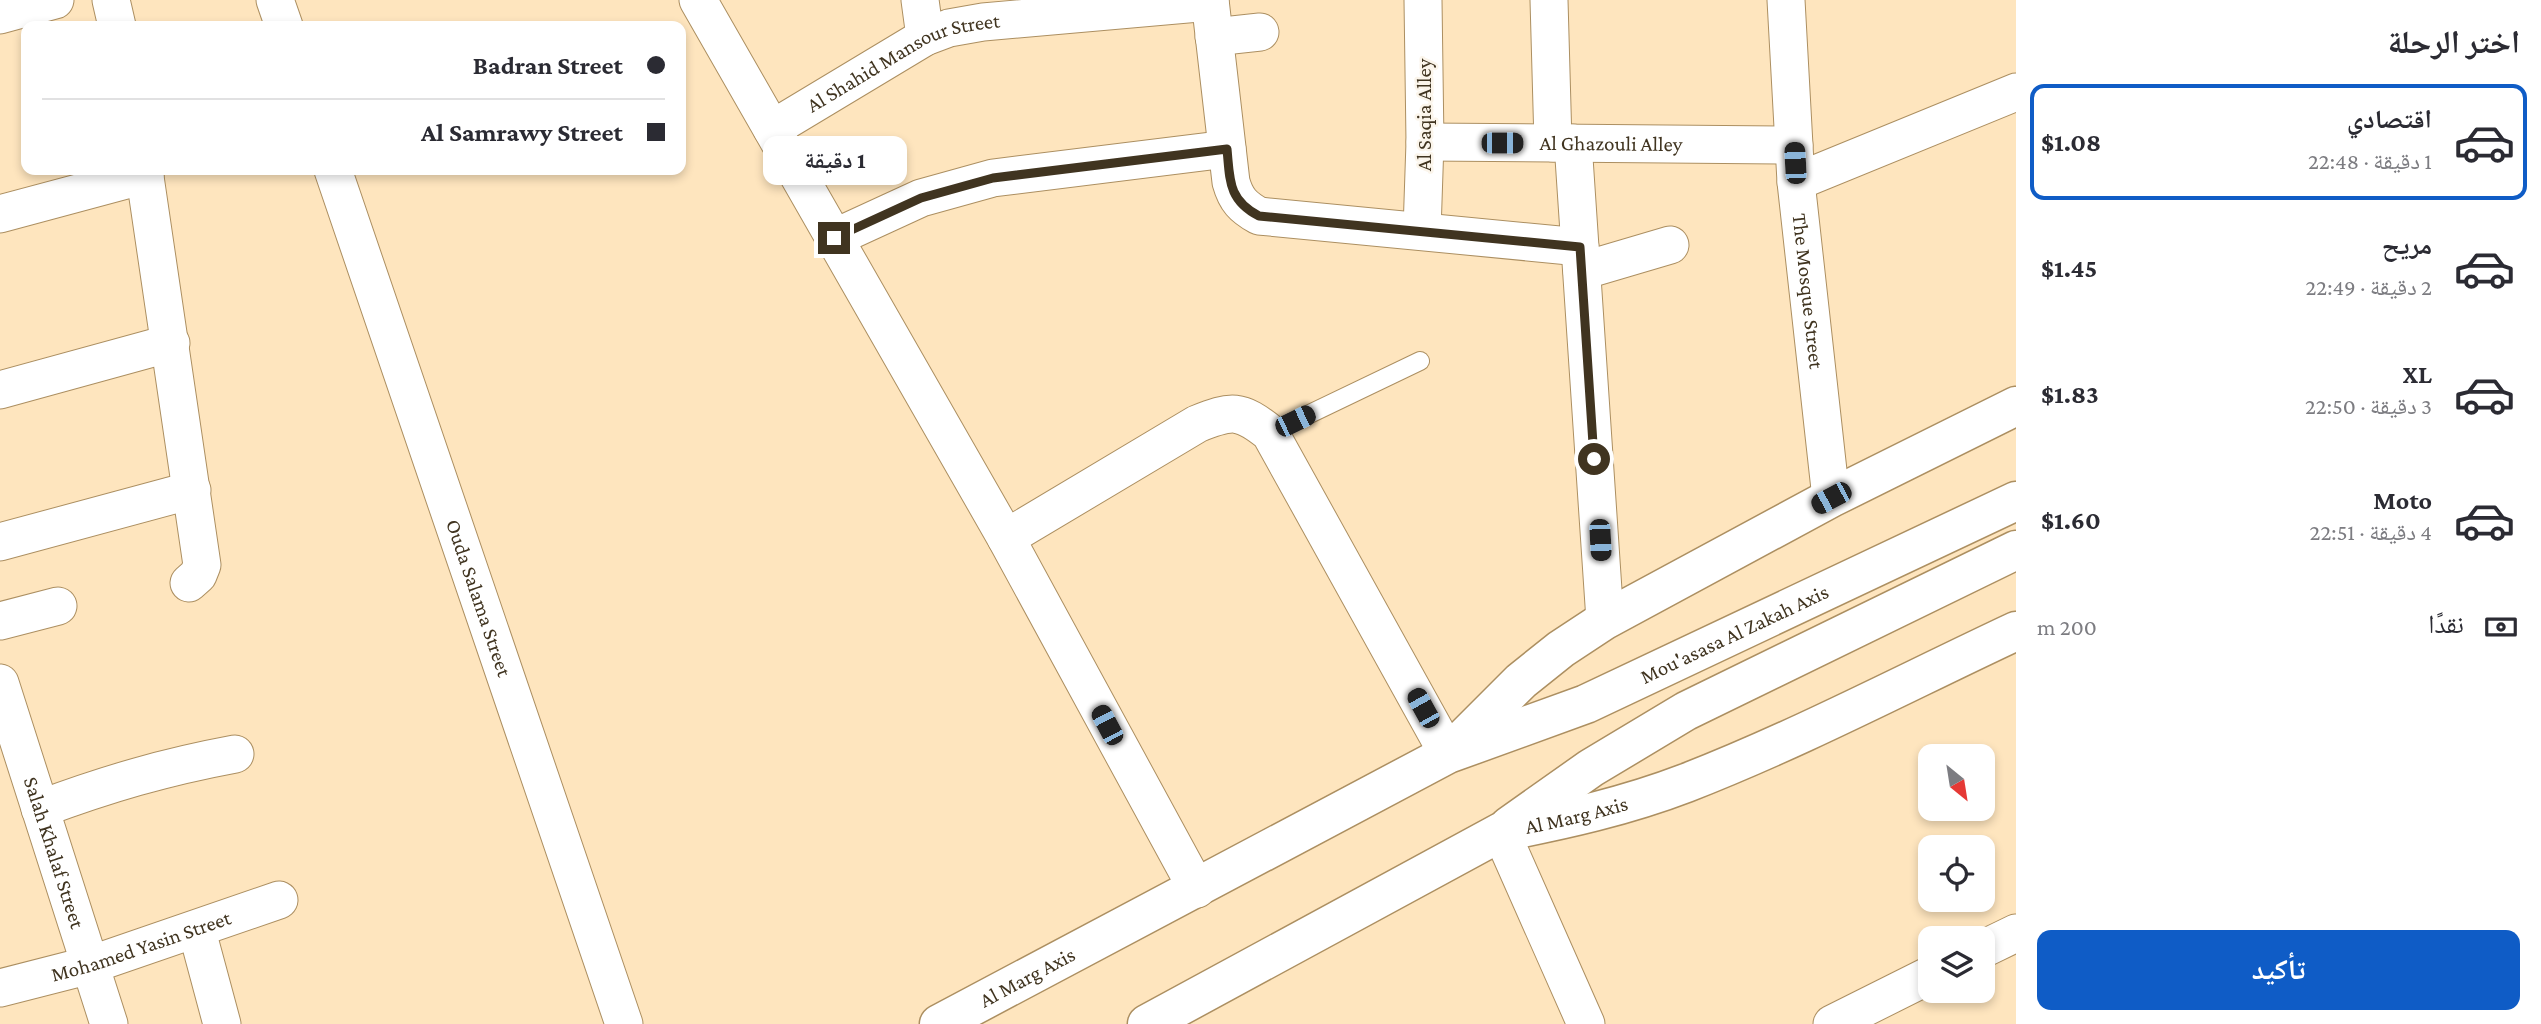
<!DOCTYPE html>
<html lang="ar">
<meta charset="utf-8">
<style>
:root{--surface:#fff;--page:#f2f2f3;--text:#2b2b33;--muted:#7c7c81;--line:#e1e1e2;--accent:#0f5cc6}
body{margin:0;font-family:"Crimson Pro","Noto Naskh Arabic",serif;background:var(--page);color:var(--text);direction:rtl;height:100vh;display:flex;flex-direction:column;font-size:26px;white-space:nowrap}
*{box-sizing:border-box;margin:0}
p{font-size:23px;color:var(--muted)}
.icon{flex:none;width:38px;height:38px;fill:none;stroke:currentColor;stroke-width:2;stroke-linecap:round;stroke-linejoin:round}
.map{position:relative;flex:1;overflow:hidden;direction:ltr}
.drawer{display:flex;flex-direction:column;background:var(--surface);width:525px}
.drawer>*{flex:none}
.banner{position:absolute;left:21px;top:21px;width:665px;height:154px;border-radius:14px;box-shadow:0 4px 10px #0003;direction:rtl;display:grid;align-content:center;height:154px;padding:0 21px;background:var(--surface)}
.needle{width:46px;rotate:150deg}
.fabs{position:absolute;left:1918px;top:744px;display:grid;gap:14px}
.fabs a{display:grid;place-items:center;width:77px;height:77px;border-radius:14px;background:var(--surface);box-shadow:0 4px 10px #0003;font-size:35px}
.end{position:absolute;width:32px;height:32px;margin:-16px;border:9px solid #403420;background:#fff;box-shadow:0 0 0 4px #fff}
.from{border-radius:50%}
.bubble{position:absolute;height:49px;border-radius:14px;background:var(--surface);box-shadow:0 4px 10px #0003;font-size:23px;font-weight:700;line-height:49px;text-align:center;direction:rtl}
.car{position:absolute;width:21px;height:42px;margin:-21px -10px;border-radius:9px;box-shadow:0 0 5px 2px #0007;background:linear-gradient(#222 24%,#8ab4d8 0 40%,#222 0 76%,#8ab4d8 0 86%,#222 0)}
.banner b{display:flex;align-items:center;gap:24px;height:66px;font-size:26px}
.banner b+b{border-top:2px solid var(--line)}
.banner i{width:18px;height:18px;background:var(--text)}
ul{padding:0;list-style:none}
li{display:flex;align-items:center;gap:21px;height:116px;margin:0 14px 10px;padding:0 7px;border:4px solid transparent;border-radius:14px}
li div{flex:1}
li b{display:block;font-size:26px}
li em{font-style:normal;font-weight:700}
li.current{border-color:var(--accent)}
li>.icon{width:63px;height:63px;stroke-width:1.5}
h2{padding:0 21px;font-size:32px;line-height:84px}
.pay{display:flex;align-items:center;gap:18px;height:77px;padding:0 21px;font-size:26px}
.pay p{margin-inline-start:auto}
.action{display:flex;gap:14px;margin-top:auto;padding:14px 21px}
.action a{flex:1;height:80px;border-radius:14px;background:var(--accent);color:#fff;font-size:28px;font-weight:700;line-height:80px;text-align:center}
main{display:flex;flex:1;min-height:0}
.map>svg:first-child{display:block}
</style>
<main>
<section class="drawer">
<h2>اختر الرحلة</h2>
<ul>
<li class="current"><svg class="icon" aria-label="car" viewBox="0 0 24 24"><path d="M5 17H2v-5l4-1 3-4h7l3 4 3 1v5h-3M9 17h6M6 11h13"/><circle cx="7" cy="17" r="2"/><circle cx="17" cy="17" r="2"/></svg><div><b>اقتصادي</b><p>1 دقيقة · 22:48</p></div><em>$1.08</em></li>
<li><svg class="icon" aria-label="car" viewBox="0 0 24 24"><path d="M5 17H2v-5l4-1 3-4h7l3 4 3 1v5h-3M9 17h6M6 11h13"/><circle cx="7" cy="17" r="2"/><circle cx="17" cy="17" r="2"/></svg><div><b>مريح</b><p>2 دقيقة · 22:49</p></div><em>$1.45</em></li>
<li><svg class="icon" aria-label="car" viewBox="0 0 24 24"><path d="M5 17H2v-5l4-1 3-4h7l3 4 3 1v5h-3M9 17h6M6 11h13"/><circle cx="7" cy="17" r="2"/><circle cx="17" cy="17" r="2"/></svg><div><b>XL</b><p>3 دقيقة · 22:50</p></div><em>$1.83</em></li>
<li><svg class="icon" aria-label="car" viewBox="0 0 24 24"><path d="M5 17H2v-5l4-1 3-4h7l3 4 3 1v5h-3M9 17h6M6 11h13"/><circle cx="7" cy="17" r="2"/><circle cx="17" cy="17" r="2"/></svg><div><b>Moto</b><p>4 دقيقة · 22:51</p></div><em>$1.60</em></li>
</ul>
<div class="pay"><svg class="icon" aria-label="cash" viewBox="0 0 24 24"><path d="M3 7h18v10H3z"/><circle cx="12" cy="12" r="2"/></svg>نقدًا<p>200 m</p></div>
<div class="action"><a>تأكيد</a></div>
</section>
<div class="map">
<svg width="2016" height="1024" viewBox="0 0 2016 1024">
<rect width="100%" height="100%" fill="#fee5be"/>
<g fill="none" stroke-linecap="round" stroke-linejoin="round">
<defs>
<polyline id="service" points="1270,433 1420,361"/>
<g id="minor">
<polyline points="111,0 117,26"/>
<polyline points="275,0 284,26"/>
<polyline points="698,0 1006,538 1197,889"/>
<polyline points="920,0 925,37"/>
<path d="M1210,0L1231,182C1236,200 1243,207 1259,216L1580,247"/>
<polyline points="1549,0 1553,143"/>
<path id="s1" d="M1786,0L1796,182L1831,498"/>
<polyline points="0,15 55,0"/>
<polyline points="1214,37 1260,32"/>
<path id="s2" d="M772,129L925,37L949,28L983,22L1210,2"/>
<path id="s3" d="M1425,142L1794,145"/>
<polyline points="1573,143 1605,620"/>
<polyline points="144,170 202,565 198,575 189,583"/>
<path id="s4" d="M333,170L624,1024"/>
<polyline points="1796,182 2016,92"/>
<polyline points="0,214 145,175"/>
<polyline points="1422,231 1425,142 1423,0"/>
<polyline points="834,238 921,198 993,178 1227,149"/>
<polyline points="1582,271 1670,245"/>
<polyline points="0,390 171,343"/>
<path d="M1006,538L1197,424C1232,410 1240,409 1270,433L1448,754"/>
<polyline points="0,542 192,490"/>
<polyline points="0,621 58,606"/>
<path id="s5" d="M0,683L109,1024"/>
<path d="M40,809C107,784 165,767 235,754"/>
<polyline points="1501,832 1586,1024"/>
<polyline points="197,931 222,1024"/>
<polyline points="1983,949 2016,933"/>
<path id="s6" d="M0,988L90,965L279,900"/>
<polyline points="1832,1024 1930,975"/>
</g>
<g id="secondary">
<polyline points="1451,751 1521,681 1561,649 1605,620 1831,498 2016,406"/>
<polyline points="1509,826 1591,768 1686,711 2016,550"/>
<path id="s7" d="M939,1024L1448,754L1586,704L2016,501"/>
<path id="s8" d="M1147,1024L1501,832C1564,820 1626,806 1686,783C1799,739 1907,682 2016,631"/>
</g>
</defs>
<!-- service casing -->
<use href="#service" stroke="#ac8f61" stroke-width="20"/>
<!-- minor casing -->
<use href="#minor" stroke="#ac8f61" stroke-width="39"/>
<!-- secondary casing -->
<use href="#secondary" stroke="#ac8f61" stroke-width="41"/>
<!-- service -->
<use href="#service" stroke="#fff" stroke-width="18"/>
<!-- minor -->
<use href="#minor" stroke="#fff" stroke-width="37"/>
<!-- secondary -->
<use href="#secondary" stroke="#fff" stroke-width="38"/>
</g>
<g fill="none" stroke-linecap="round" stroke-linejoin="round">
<!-- route -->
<path stroke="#403420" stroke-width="9" d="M834,238L921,198L993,178L1227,149C1230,180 1228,200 1259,216L1580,247L1594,459"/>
</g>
<g text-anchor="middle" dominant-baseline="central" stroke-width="5" stroke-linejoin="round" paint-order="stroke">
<!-- street labels -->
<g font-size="21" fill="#403420" stroke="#fbf5eb">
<text stroke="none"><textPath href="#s2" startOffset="149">Al Shahid Mansour Street</textPath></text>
<text transform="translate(1424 115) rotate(-90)">Al Saqia Alley</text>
<text stroke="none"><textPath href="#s3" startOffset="186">Al Ghazouli Alley</textPath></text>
<text stroke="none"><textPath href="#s1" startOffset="292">The Mosque Street</textPath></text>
<text stroke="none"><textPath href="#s4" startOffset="452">Ouda Salama Street</textPath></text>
<text stroke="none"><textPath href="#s7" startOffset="887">Mou'asasa Al Zakah Axis</textPath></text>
<text stroke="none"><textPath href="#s8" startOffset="480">Al Marg Axis</textPath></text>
<text stroke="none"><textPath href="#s5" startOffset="178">Salah Khalaf Street</textPath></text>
<text stroke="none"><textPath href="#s6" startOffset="147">Mohamed Yasin Street</textPath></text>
<text stroke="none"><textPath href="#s7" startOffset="100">Al Marg Axis</textPath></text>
</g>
</g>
</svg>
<div class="fabs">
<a><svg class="needle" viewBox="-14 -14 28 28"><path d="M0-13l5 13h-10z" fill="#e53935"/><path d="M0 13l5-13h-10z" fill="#7c7c81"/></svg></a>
<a><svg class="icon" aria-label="locate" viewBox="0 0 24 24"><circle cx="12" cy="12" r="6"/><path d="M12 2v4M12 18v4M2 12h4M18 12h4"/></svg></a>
<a><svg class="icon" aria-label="layers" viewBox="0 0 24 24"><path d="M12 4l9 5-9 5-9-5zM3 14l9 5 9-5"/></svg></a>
</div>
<i class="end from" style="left:1594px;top:459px"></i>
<i class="end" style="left:834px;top:238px"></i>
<div class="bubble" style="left:763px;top:136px;width:144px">1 دقيقة</div>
<i class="car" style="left:1502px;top:143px;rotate:90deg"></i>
<i class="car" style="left:1795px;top:163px;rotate:357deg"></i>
<i class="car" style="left:1295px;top:421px;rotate:64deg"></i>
<i class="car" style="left:1831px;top:498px;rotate:242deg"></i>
<i class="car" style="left:1600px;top:540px;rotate:177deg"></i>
<i class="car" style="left:1423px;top:708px;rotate:331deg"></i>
<i class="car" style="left:1107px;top:725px;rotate:332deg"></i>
<div class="banner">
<b><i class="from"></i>Badran Street</b>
<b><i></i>Al Samrawy Street</b>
</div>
</div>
</main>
